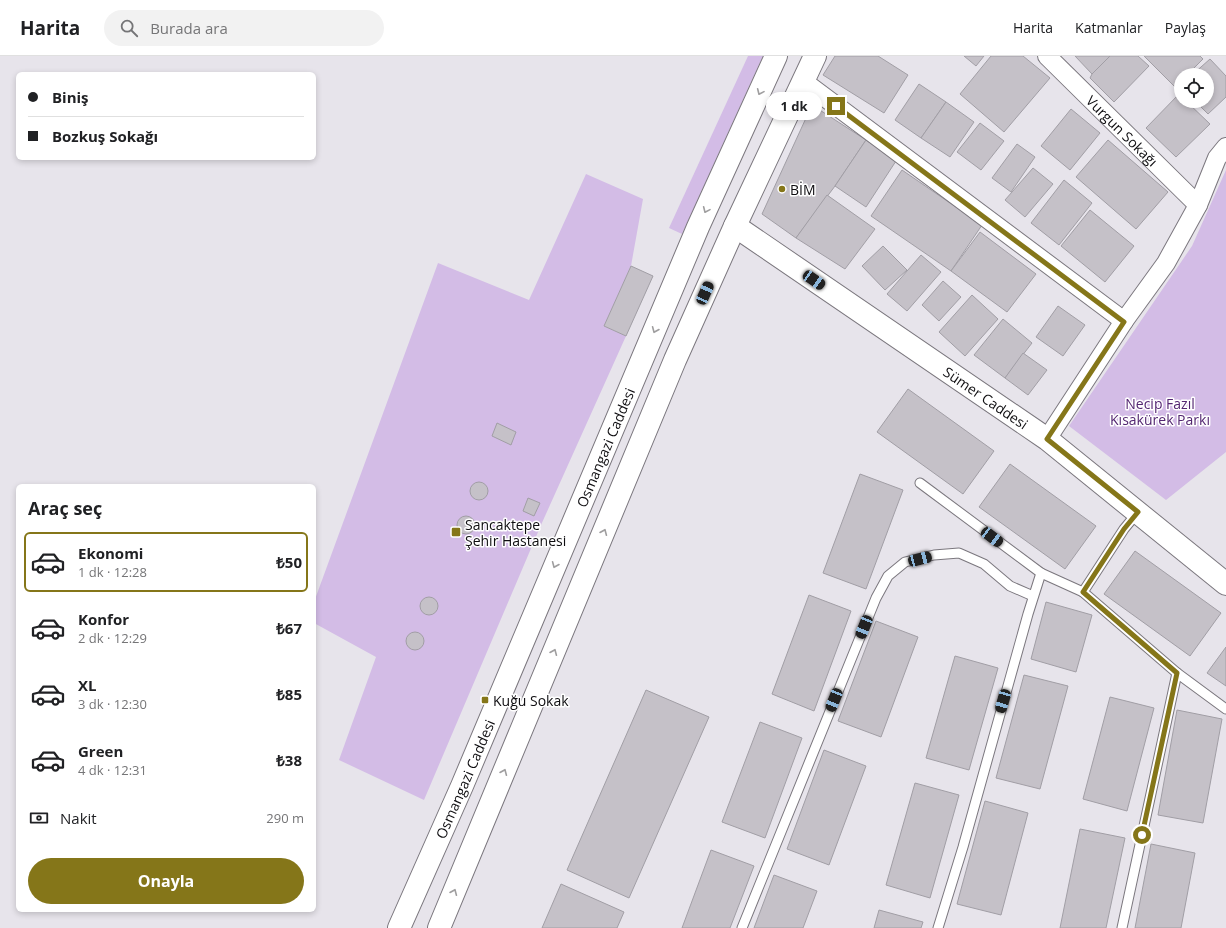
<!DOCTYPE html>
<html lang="tr">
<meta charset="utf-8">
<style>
:root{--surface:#fff;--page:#f2f2f2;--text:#202124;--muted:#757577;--line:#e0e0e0;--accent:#857619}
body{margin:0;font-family:"Open Sans",sans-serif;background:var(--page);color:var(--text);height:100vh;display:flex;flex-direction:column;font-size:15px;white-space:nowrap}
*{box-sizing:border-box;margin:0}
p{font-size:13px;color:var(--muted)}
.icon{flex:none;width:22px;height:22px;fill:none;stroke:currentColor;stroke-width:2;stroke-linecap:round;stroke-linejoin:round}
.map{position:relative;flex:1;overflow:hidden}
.panel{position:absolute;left:16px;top:428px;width:300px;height:428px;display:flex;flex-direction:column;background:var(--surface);border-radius:6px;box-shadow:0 2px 6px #0003}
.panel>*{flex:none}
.guide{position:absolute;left:16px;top:16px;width:300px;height:88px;border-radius:6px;box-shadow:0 2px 6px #0003;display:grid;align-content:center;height:88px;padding:0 12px;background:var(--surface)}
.buttons{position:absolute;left:1174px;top:12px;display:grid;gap:8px}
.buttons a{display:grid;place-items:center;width:40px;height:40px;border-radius:50%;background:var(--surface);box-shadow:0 2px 6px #0003;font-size:20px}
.end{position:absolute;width:18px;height:18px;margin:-9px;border:5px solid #857619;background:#fff;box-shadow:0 0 0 2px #fff}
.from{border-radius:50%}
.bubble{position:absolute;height:28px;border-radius:14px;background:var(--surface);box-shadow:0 2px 6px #0003;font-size:13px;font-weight:700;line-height:28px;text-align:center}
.car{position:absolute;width:12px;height:24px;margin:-12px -6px;border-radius:5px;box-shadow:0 0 3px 1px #0007;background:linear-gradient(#222 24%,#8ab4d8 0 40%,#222 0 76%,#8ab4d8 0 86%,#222 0)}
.guide b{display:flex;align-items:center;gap:14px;height:38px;font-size:15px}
.guide b+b{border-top:1px solid var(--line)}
.guide i{width:10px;height:10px;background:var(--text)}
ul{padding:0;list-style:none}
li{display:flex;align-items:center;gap:12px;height:60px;margin:0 8px 6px;padding:0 4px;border:2px solid transparent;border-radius:6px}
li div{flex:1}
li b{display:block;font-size:15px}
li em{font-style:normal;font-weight:700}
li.on{border-color:var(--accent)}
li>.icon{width:36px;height:36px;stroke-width:1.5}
h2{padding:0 12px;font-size:18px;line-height:48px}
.pay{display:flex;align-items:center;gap:10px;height:44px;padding:0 12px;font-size:15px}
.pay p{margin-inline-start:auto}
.button{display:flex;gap:8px;margin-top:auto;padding:8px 12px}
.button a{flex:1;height:46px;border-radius:24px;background:var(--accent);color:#fff;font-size:16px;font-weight:700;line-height:46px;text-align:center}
header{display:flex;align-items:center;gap:24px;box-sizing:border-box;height:56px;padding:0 20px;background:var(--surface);border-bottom:1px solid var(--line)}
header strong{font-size:19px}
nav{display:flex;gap:22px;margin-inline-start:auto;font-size:14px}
.search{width:280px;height:36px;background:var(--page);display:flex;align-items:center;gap:10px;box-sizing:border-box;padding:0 14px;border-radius:22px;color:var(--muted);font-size:15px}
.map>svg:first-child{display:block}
</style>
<header>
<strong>Harita</strong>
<div class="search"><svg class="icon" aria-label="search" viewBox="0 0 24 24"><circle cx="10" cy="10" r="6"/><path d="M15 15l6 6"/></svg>Burada ara</div>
<nav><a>Harita</a><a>Katmanlar</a><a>Paylaş</a></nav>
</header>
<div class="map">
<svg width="1226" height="872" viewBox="0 0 1226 872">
<rect width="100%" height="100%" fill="#e7e4eb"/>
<!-- green -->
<g fill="#d3bce6">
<polygon points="748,0 763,0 682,178 669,172"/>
<polygon points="1226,114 1226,396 1166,444 1069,370 1192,190"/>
<polygon points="586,118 643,143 631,210 604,270 626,280 541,469 424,744 339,704 376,601 314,567 314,546 438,207 529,244"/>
</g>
<!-- building -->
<g fill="#c5c1c8" stroke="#a19ea5">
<polygon points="835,0 878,0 908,19 884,57 823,19"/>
<polygon points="964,0 984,0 976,10"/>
<polygon points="991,0 1023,0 1050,22 1004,76 960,38"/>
<polygon points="1075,0 1110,0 1092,18"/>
<polygon points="1110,0 1138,0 1149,10 1114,46 1090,22 1092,18"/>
<polygon points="1144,0 1200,0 1203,3 1187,19 1181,19 1181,25 1175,31"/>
<polygon points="1210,3 1226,20 1226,41 1208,58 1195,45 1207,45 1207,19 1192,19"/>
<polygon points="919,28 946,46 921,82 895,64"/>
<polygon points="1179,38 1181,40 1181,45 1186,45 1210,68 1176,101 1146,72"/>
<polygon points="946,46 974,66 950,101 921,82"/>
<polygon points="812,49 866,84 835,130 796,182 762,158"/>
<polygon points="1071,53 1100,77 1070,114 1041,90"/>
<polygon points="980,67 1004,85 981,114 957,96"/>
<polygon points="866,84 896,105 866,151 835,130"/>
<polygon points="1108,84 1168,136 1136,173 1076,121"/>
<polygon points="1017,88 1035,101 1011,136 992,122"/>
<polygon points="1033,112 1053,128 1025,161 1005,144"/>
<polygon points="902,114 982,169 951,215 871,160"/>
<polygon points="1064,124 1092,147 1059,189 1031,167"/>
<polygon points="827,139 875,173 845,213 796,182"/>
<polygon points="1090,154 1134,190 1105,226 1061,190"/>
<polygon points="980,176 1036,218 1007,256 951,215"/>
<polygon points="883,190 907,214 885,234 862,210"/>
<polygon points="921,199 941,216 907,255 887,238"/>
<polygon points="631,210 653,220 626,280 604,270"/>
<polygon points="943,225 961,241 939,265 922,249"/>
<polygon points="972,239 998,263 965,300 939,276"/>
<polygon points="1058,250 1085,269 1063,300 1036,281"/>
<polygon points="1003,263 1032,287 1005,322 974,299"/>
<polygon points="1023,297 1047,314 1028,339 1005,322"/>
<polygon points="908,333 994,395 963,438 877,376"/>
<polygon points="497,367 516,376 511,389 492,380"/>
<polygon points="1010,408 1096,470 1065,513 979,451"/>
<polygon points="860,418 903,434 866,533 823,517"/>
<circle cx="479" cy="435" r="9"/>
<polygon points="528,442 540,447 534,460 523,455"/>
<circle cx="466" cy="469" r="9"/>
<polygon points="1135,495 1221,557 1190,600 1104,538"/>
<polygon points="809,539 851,555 814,655 772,638"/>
<circle cx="429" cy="550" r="9"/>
<polygon points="1046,546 1092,559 1076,616 1031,603"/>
<polygon points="876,565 918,581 881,681 838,665"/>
<circle cx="415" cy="585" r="9"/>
<polygon points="1226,591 1226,630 1207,617"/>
<polygon points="955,600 998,612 969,714 926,702"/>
<polygon points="1024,619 1068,630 1040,733 996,722"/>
<polygon points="646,634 709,661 629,842 567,814"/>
<polygon points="1110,641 1154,652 1127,755 1083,743"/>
<polygon points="1177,654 1222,663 1203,767 1158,759"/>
<polygon points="760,666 802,682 765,782 722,766"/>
<polygon points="824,694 866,710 829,809 787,793"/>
<polygon points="915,727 959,739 930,842 886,829"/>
<polygon points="985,745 1028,757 1001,859 957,848"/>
<polygon points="1080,773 1125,782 1106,872 1060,872"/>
<polygon points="1151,788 1195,797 1181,872 1135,872"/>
<polygon points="711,794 754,810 730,872 682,872"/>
<polygon points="774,819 817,835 803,872 754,872"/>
<polygon points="561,828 624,856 617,872 542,872"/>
<polygon points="879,854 923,866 921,872 874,872"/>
</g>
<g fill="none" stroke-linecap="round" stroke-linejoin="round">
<defs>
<g id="service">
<polyline points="920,427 1041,517 1083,536"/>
<polyline points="1138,456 1124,473 1083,536 1177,617 1226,653"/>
<polyline points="742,872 876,542 888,520 905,506 934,499 959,497 984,508 1010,530 1033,540"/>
<polyline points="938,872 963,791 1028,558 1041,517"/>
<polyline points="1122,872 1177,617"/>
</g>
<g id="minor">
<path id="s1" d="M1047,0L1198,149"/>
<polyline points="803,25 1124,265"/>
<polyline points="1047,383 1124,265 1166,207 1198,149 1217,102 1226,91"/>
</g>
<g id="tertiary">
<path id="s2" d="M735,170L1047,383L1226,528"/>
</g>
<g id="primary">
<path id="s3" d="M399,872L462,730L698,171L776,0"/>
<polyline points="439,872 675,304 735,170 815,0"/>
</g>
</defs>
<!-- service casing -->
<use href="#service" stroke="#7b777e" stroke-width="11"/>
<!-- minor casing -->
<use href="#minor" stroke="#7b777e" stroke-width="20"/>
<!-- tertiary casing -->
<use href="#tertiary" stroke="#7b777e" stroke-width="24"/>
<!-- primary casing -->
<use href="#primary" stroke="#7b777e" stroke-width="24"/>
<!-- service -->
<use href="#service" stroke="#fff" stroke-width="9"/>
<!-- minor -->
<use href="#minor" stroke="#fff" stroke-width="18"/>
<!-- tertiary -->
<use href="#tertiary" stroke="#fff" stroke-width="22"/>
<!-- primary -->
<use href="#primary" stroke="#fff" stroke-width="22"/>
</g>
<!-- one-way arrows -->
<defs><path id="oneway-chevron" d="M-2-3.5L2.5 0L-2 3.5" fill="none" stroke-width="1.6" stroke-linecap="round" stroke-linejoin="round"/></defs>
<g stroke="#9f9e9f">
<use href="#oneway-chevron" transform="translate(760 36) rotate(114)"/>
<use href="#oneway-chevron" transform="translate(706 154) rotate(114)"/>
<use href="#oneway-chevron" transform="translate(655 274) rotate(113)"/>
<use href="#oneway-chevron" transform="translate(604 476) rotate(-67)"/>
<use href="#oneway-chevron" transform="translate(555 509) rotate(113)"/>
<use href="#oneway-chevron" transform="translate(554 596) rotate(-67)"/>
<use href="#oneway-chevron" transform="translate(504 716) rotate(-67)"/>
<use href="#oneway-chevron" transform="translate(454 836) rotate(-67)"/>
</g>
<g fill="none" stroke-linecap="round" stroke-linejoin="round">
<!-- route -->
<polyline stroke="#857619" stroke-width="5" points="836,50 1124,266 1047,383 1138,456 1124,473 1083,536 1177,617 1142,779"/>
</g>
<!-- markers -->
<g fill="#857619" stroke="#fff" stroke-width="1.5">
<circle cx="782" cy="133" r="4"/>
<rect x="451" y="471" width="10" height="10" rx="2"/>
<rect x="481" y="640" width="8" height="8" rx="2"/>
</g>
<g text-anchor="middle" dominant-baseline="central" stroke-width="3" stroke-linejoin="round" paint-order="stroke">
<!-- street labels -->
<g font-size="14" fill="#0e0d10" stroke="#fff">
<text stroke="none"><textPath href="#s1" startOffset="106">Vurgun Sokağı</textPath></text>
<text stroke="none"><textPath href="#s2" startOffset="304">Sümer Caddesi</textPath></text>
<text stroke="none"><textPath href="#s3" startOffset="523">Osmangazi Caddesi</textPath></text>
<text stroke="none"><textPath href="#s3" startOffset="163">Osmangazi Caddesi</textPath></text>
</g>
<!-- poi labels -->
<g font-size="14" fill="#0e0d10" stroke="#fff" text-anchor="start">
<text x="790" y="133">BİM</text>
<text x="465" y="468">Sancaktepe<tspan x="465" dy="16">Şehir Hastanesi</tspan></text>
<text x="493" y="644">Kuğu Sokak</text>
</g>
<!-- park labels -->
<g font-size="14" fill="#532671" stroke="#fff">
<text x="1160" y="347">Necip Fazıl<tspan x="1160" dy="16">Kısakürek Parkı</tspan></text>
</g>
</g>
</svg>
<div class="buttons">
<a><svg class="icon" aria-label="locate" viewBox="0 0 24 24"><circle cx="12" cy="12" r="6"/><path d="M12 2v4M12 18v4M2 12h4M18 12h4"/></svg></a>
</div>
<i class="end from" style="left:1142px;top:779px"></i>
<i class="end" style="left:836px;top:50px"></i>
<div class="bubble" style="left:766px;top:36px;width:56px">1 dk</div>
<i class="car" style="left:814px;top:224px;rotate:124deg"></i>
<i class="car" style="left:705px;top:237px;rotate:24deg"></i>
<i class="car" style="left:992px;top:481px;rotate:127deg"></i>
<i class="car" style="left:920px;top:503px;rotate:75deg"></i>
<i class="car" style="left:864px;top:571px;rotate:202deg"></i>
<i class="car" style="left:834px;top:644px;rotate:202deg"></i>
<i class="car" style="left:1003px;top:645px;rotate:196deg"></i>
<div class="guide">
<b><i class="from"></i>Biniş</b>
<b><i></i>Bozkuş Sokağı</b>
</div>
<section class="panel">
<h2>Araç seç</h2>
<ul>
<li class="on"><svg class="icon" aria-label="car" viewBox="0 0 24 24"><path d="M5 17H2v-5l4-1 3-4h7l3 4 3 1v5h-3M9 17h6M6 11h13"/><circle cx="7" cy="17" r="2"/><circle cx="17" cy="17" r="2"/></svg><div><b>Ekonomi</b><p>1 dk · 12:28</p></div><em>₺50</em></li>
<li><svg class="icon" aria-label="car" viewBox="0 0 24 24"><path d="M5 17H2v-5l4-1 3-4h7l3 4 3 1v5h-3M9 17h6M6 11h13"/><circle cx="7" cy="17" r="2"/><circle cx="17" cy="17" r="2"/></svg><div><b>Konfor</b><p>2 dk · 12:29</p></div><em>₺67</em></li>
<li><svg class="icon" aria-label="car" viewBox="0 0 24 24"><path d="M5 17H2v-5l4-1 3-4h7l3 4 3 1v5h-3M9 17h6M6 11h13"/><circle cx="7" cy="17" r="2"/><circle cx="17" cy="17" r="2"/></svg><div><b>XL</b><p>3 dk · 12:30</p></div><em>₺85</em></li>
<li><svg class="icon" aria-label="car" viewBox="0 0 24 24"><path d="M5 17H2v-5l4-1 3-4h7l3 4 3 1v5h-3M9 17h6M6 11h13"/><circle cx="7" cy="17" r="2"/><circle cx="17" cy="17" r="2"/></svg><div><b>Green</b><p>4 dk · 12:31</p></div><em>₺38</em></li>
</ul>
<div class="pay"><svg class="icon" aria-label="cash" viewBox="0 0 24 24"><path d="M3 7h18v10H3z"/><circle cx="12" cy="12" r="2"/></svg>Nakit<p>290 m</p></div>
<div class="button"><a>Onayla</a></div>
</section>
</div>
